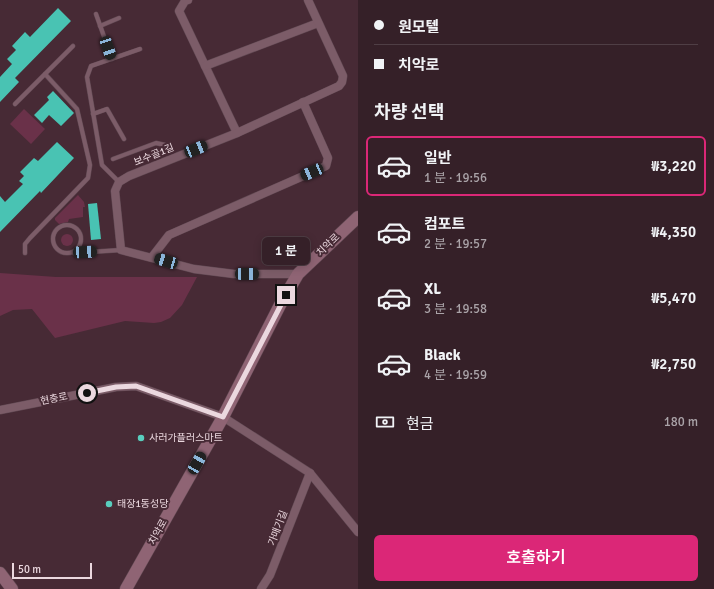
<!DOCTYPE html>
<html lang="ko">
<meta charset="utf-8">
<style>
:root{--surface:#352028;--page:#3d2830;--text:#f1f3f6;--muted:#aaa3a8;--line:#4f3e45;--accent:#db2777}
body{margin:0;font-family:Signika,"Noto Sans KR",sans-serif;background:var(--page);color:var(--text);height:100vh;display:flex;flex-direction:column;font-size:15px;white-space:nowrap}
*{box-sizing:border-box;margin:0}
p{font-size:13px;color:var(--muted)}
.icon{flex:none;width:22px;height:22px;fill:none;stroke:currentColor;stroke-width:2;stroke-linecap:round;stroke-linejoin:round}
.map{position:relative;flex:1;overflow:hidden}
.sheet{display:flex;flex-direction:column;background:var(--surface);width:356px}
.sheet>*{flex:none}
.top-card{display:grid;align-content:center;height:88px;padding:0 16px;background:var(--surface)}
.scale{position:absolute;left:12px;bottom:10px;width:80px;box-sizing:border-box;padding-left:4px;border:2px solid #ebd8df;border-top:0;font-size:11px;line-height:14px;white-space:nowrap;color:#ebd8df;-webkit-text-stroke:3px #472a35;paint-order:stroke}
.end{position:absolute;width:18px;height:18px;margin:-9px;border:5px solid #ebd8df;background:#111;box-shadow:0 0 0 2px #111}
.from{border-radius:50%}
.bubble{position:absolute;height:28px;border-radius:6px;background:var(--surface);box-shadow:0 2px 10px #0003,0 0 0 1px var(--line);font-size:13px;font-weight:600;line-height:28px;text-align:center}
.car{position:absolute;width:12px;height:24px;margin:-12px -6px;border-radius:5px;box-shadow:0 0 3px 1px #0007;background:linear-gradient(#222 24%,#8ab4d8 0 40%,#222 0 76%,#8ab4d8 0 86%,#222 0)}
.top-card b{display:flex;align-items:center;gap:14px;height:38px;font-size:15px}
.top-card b+b{border-top:1px solid var(--line)}
.top-card i{width:10px;height:10px;background:var(--text)}
ul{padding:0;list-style:none}
li{display:flex;align-items:center;gap:12px;height:60px;margin:0 8px 6px;padding:0 8px;border:2px solid transparent;border-radius:6px}
li div{flex:1}
li b{display:block;font-size:15px}
li em{font-style:normal;font-weight:600}
li.active{border-color:var(--accent)}
li>.icon{width:36px;height:36px;stroke-width:1.5}
h2{padding:0 16px;font-size:18px;line-height:48px}
.pay{display:flex;align-items:center;gap:10px;height:44px;padding:0 16px;font-size:15px}
.pay p{margin-inline-start:auto}
.primary-button{display:flex;gap:8px;margin-top:auto;padding:8px 16px}
.primary-button a{flex:1;height:46px;border-radius:6px;background:var(--accent);color:#fff;font-size:16px;font-weight:600;line-height:46px;text-align:center}
main{display:flex;flex:1;min-height:0}
.map>svg:first-child{display:block}
</style>
<main>
<div class="map">
<svg width="358" height="589" viewBox="0 0 358 589">
<rect width="100%" height="100%" fill="#472a35"/>
<!-- green -->
<g fill="#6a3149">
<polygon points="24,109 45,129 31,144 10,124"/>
<polygon points="78,195 84,202 85,207 83,207 83,217 69,219 68,222 59,224 55,220 55,218"/>
<circle cx="67" cy="240" r="6"/>
<polygon points="0,273 56,277 197,277 182,305 170,318 161,322 154,323 125,321 55,338 32,309 13,310 0,316"/>
</g>
<!-- building -->
<g fill="#49c3b3">
<polygon points="58,8 71,21 15,78 19,82 0,102 0,77 12,64 7,59 16,50 12,46 25,32 30,37"/>
<polygon points="53,91 74,113 61,126 49,115 42,123 34,115 49,100 47,97"/>
<polygon points="57,142 74,158 41,193 40,191 0,232 0,196 5,202 23,184 19,181 24,176 20,172 34,158 38,161"/>
<polygon points="97,203 101,239 91,240 88,204"/>
</g>
<g fill="none" stroke-linecap="round" stroke-linejoin="round">
<defs>
<g id="lane">
<polyline points="96,14 112,59"/>
<polyline points="100,26 119,18"/>
<polyline points="15,104 73,46"/>
<polyline points="93,114 107,109 124,139"/>
<polyline points="113,159 156,143 165,145"/>
<polyline points="119,182 102,165 87,77 91,66 140,49"/>
<circle cx="67" cy="239" r="14"/>
<polyline points="25,253 25,244 30,238 88,178 90,165 77,109 45,74"/>
<polyline points="74,253 121,250"/>
</g>
<g id="street">
<polyline points="188,0 185,1 179,11 237,133"/>
<polyline points="205,66 318,23"/>
<polyline points="152,257 169,235 326,166 328,158 303,102"/>
<polyline points="298,274 234,274 194,269 121,250 115,191 119,182 129,176 237,133 339,86 342,82 343,76 308,0"/>
<polyline points="0,410 116,387 136,386 223,417 310,473 358,532"/>
<polyline points="261,589 270,575 310,473"/>
</g>
<g id="secondary">
<polyline points="0,573 12,589"/>
<polyline points="126,589 223,417 280,305 298,274 358,217"/>
</g>
</defs>
<!-- lane casing -->
<use href="#lane" stroke="#614953" stroke-width="5"/>
<!-- street casing -->
<use href="#street" stroke="#614953" stroke-width="9"/>
<!-- secondary casing -->
<use href="#secondary" stroke="#614953" stroke-width="13"/>
<!-- lane -->
<use href="#lane" stroke="#7c5c68" stroke-width="4"/>
<!-- street -->
<use href="#street" stroke="#7c5c68" stroke-width="8"/>
<!-- secondary -->
<use href="#secondary" stroke="#8f6474" stroke-width="12"/>
</g>
<g fill="none" stroke-linecap="round" stroke-linejoin="round">
<!-- route -->
<polyline stroke="#ebd8df" stroke-width="5" points="87,393 116,387 136,386 223,417 286,295"/>
</g>
<!-- markers -->
<g fill="#59cebe" stroke="#472a35" stroke-width="1.5">
<circle cx="141" cy="438" r="4"/>
<circle cx="109" cy="504" r="4"/>
</g>
<g text-anchor="middle" dominant-baseline="central" stroke-width="4" stroke-linejoin="round" paint-order="stroke">
<!-- street labels -->
<g font-size="10" fill="#ebd8df" stroke="#472a35">
<text transform="translate(154 155) rotate(-22)">보수골1길</text>
<text transform="translate(328 245) rotate(-44)">치악로</text>
<text transform="translate(54 399) rotate(-11)">현충로</text>
<text transform="translate(278 528) rotate(-69)">가매기길</text>
<text transform="translate(158 532) rotate(-61)">치악로</text>
</g>
<!-- poi labels -->
<g font-size="10" fill="#ebd8df" stroke="#472a35" text-anchor="start">
<text x="149" y="438">사러가플러스마트</text>
<text x="117" y="504">태장1동성당</text>
</g>
</g>
</svg>
<div class="scale">50 m</div>
<i class="end from" style="left:87px;top:393px"></i>
<i class="end" style="left:286px;top:295px"></i>
<div class="bubble" style="left:262px;top:237px;width:48px">1 분</div>
<i class="car" style="left:108px;top:48px;rotate:161deg"></i>
<i class="car" style="left:196px;top:149px;rotate:68deg"></i>
<i class="car" style="left:312px;top:172px;rotate:247deg"></i>
<i class="car" style="left:85px;top:252px;rotate:87deg"></i>
<i class="car" style="left:166px;top:261px;rotate:286deg"></i>
<i class="car" style="left:247px;top:274px;rotate:90deg"></i>
<i class="car" style="left:197px;top:463px;rotate:30deg"></i>
</div>
<section class="sheet">
<div class="top-card">
<b><i class="from"></i>원모텔</b>
<b><i></i>치악로</b>
</div>
<h2>차량 선택</h2>
<ul>
<li class="active"><svg class="icon" aria-label="car" viewBox="0 0 24 24"><path d="M5 17H2v-5l4-1 3-4h7l3 4 3 1v5h-3M9 17h6M6 11h13"/><circle cx="7" cy="17" r="2"/><circle cx="17" cy="17" r="2"/></svg><div><b>일반</b><p>1 분 · 19:56</p></div><em>₩3,220</em></li>
<li><svg class="icon" aria-label="car" viewBox="0 0 24 24"><path d="M5 17H2v-5l4-1 3-4h7l3 4 3 1v5h-3M9 17h6M6 11h13"/><circle cx="7" cy="17" r="2"/><circle cx="17" cy="17" r="2"/></svg><div><b>컴포트</b><p>2 분 · 19:57</p></div><em>₩4,350</em></li>
<li><svg class="icon" aria-label="car" viewBox="0 0 24 24"><path d="M5 17H2v-5l4-1 3-4h7l3 4 3 1v5h-3M9 17h6M6 11h13"/><circle cx="7" cy="17" r="2"/><circle cx="17" cy="17" r="2"/></svg><div><b>XL</b><p>3 분 · 19:58</p></div><em>₩5,470</em></li>
<li><svg class="icon" aria-label="car" viewBox="0 0 24 24"><path d="M5 17H2v-5l4-1 3-4h7l3 4 3 1v5h-3M9 17h6M6 11h13"/><circle cx="7" cy="17" r="2"/><circle cx="17" cy="17" r="2"/></svg><div><b>Black</b><p>4 분 · 19:59</p></div><em>₩2,750</em></li>
</ul>
<div class="pay"><svg class="icon" aria-label="cash" viewBox="0 0 24 24"><path d="M3 7h18v10H3z"/><circle cx="12" cy="12" r="2"/></svg>현금<p>180 m</p></div>
<div class="primary-button"><a>호출하기</a></div>
</section>
</main>
